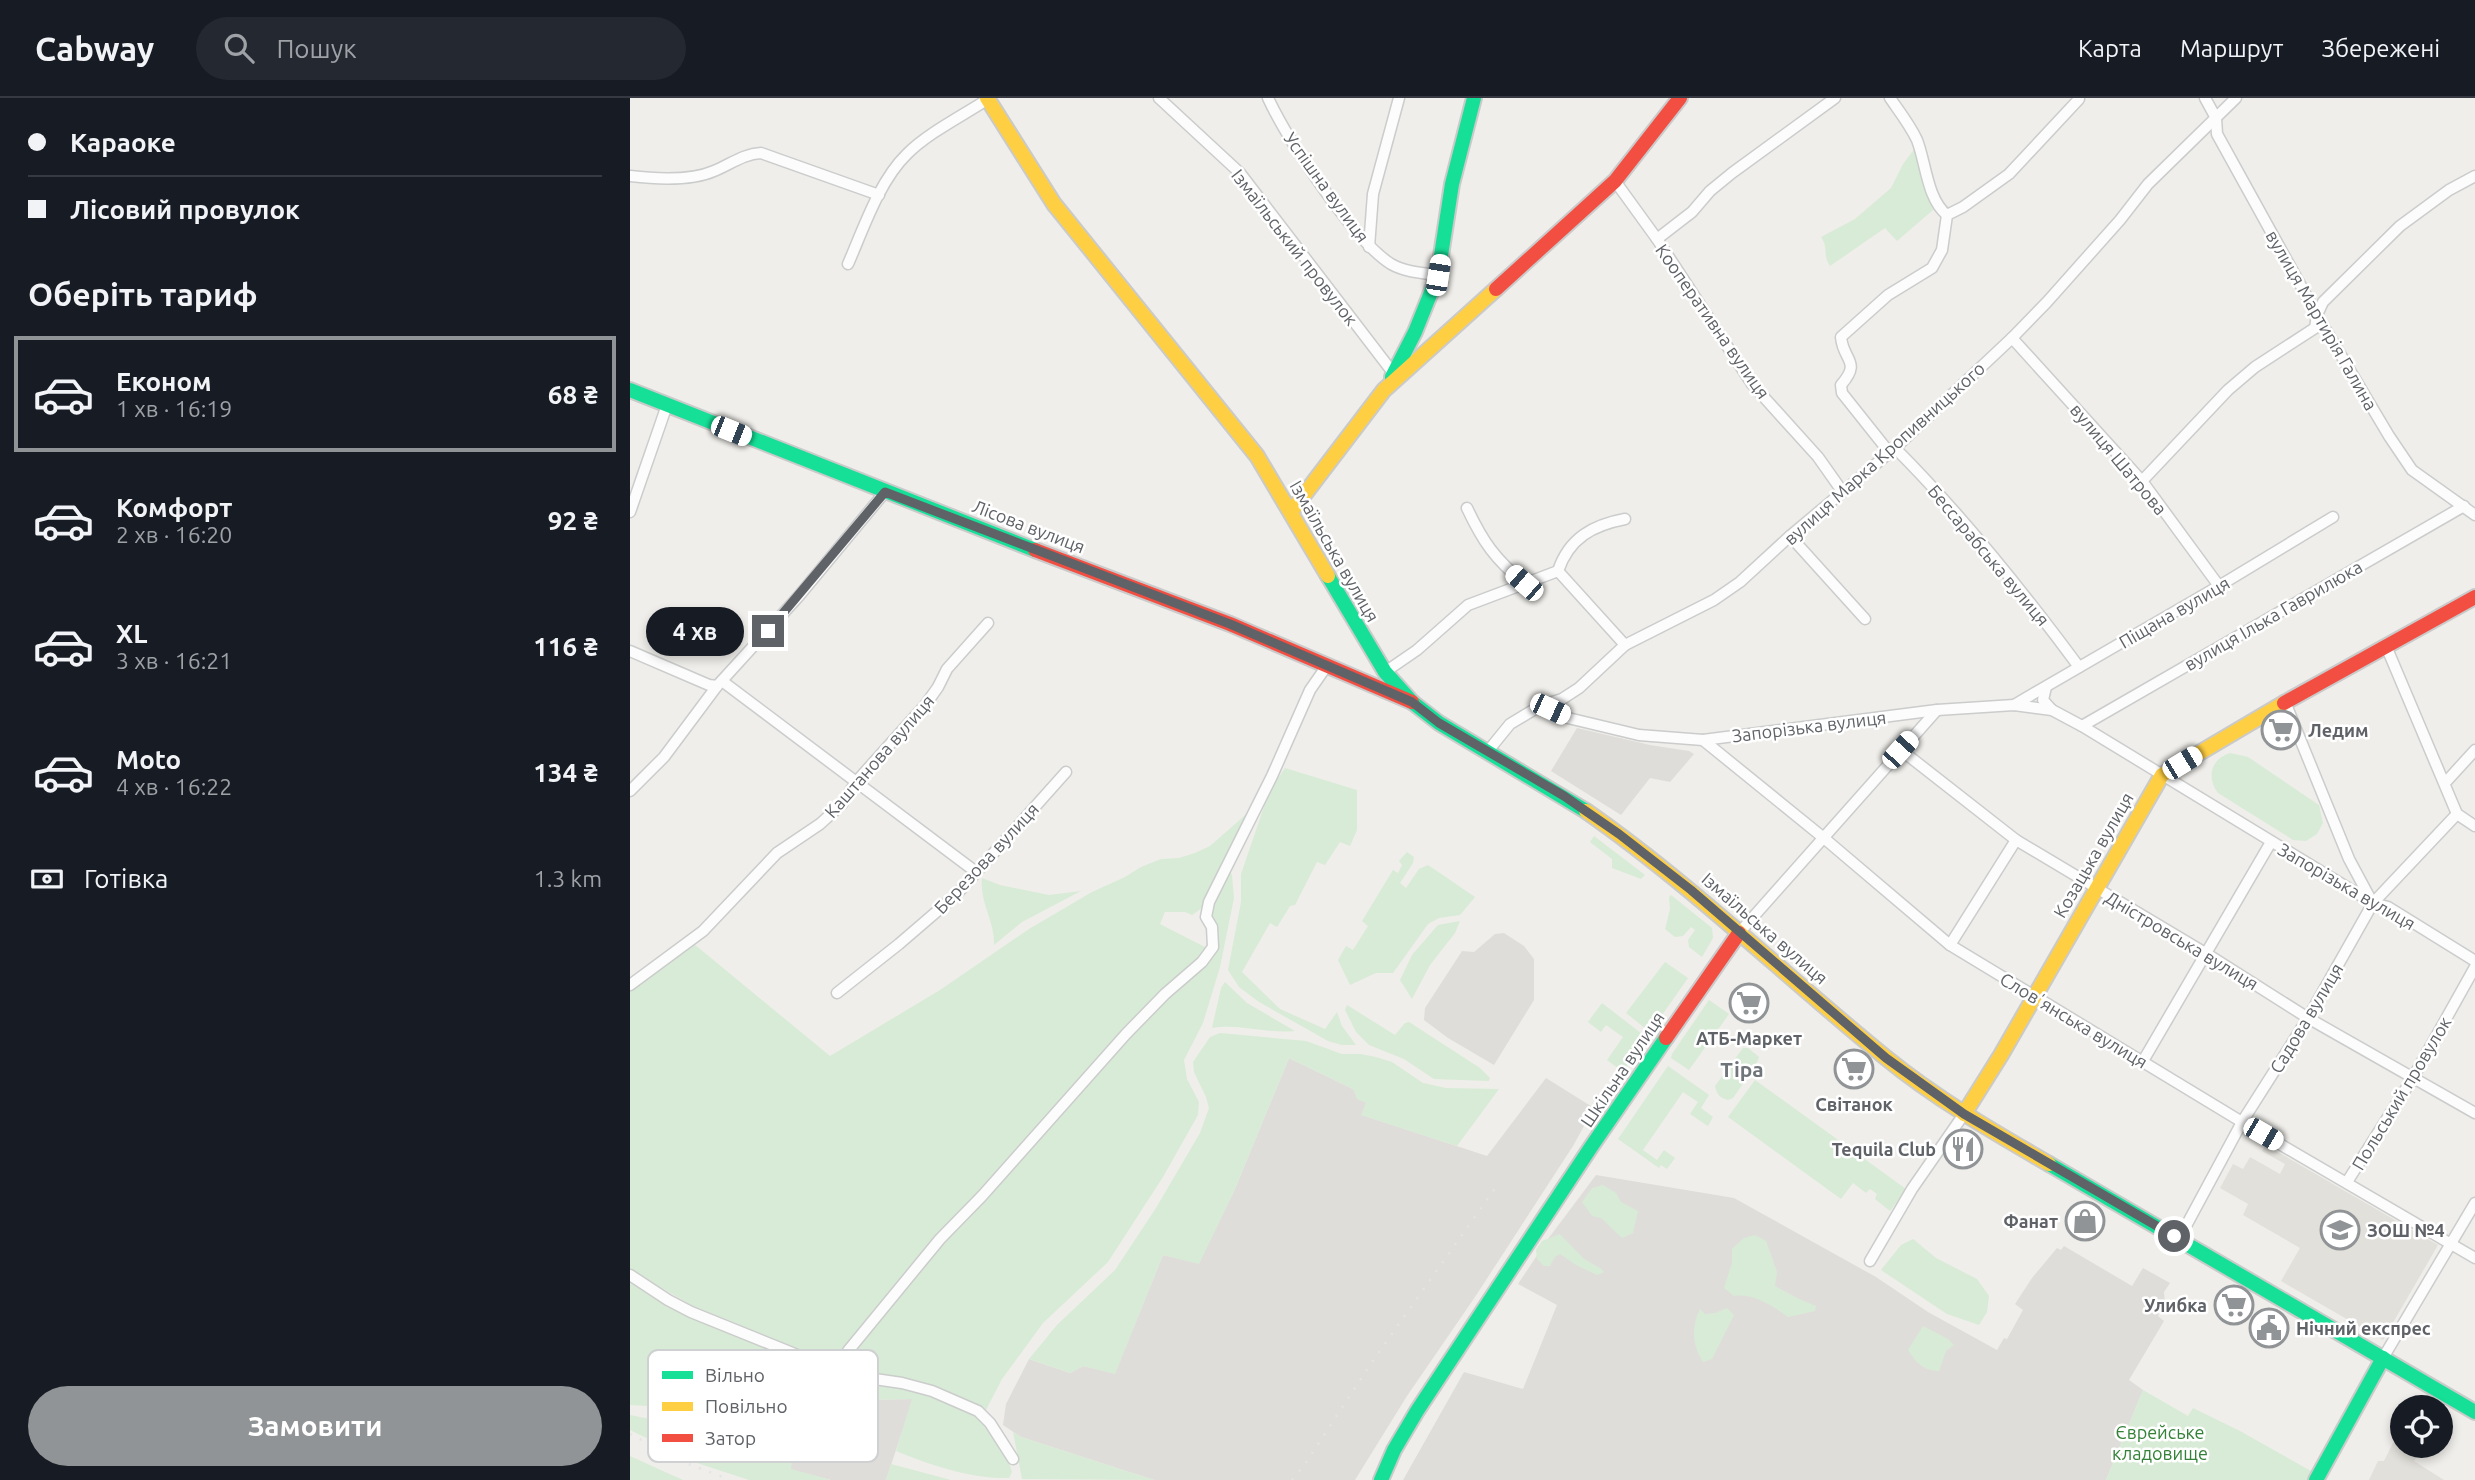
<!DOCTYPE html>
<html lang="uk">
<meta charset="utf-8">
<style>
:root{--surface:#171b24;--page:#242831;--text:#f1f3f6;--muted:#9ea1a6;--line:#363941;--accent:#919496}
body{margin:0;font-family:Ubuntu,sans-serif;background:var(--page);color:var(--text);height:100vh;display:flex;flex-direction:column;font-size:26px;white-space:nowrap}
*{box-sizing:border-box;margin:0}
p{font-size:23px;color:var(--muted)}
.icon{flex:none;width:38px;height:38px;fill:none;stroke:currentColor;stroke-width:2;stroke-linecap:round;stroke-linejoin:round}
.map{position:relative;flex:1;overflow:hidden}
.drawer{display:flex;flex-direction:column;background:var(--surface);width:630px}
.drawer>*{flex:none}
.hud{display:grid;align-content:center;height:154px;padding:0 28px;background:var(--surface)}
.controls{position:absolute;left:1760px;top:1297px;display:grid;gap:14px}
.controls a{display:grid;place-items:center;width:63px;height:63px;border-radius:50%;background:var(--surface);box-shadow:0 4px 10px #0003;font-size:35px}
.end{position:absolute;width:32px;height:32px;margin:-16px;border:9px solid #5f6368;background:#fff;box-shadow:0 0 0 4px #fff}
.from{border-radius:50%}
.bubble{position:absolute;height:49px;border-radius:24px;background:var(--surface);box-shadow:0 4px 10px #0003;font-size:23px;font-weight:700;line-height:49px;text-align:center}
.car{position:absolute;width:21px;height:42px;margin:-21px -10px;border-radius:9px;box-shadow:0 0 5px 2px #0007;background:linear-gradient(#fff 24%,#345 0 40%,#fff 0 76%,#345 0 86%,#fff 0)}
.hud b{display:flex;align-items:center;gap:24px;height:66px;font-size:26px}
.hud b+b{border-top:2px solid var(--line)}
.hud i{width:18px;height:18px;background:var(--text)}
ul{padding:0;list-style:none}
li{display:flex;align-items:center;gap:21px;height:116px;margin:0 14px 10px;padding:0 14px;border:4px solid transparent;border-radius:0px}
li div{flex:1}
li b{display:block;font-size:26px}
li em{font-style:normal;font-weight:700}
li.current{border-color:var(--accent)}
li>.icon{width:63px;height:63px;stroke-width:1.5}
h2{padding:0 28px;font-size:32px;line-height:84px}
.pay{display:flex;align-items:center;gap:18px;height:77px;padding:0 28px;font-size:26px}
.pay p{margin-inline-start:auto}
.button{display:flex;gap:14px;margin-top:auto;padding:14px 28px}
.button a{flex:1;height:80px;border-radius:42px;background:var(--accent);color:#fff;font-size:28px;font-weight:700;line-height:80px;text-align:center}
header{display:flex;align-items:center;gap:42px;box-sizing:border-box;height:98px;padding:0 35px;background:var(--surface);border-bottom:2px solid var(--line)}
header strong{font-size:33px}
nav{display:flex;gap:38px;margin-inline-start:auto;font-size:24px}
.search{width:490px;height:63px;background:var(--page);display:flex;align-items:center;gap:18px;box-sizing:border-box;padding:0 24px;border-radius:38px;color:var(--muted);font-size:26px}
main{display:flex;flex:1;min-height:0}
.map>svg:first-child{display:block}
</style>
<header>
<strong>Cabway</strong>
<div class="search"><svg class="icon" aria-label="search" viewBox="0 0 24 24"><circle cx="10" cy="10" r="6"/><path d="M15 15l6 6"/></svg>Пошук</div>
<nav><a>Карта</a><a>Маршрут</a><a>Збережені</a></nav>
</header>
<main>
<section class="drawer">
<div class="hud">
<b><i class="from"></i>Караоке</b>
<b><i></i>Лісовий провулок</b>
</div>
<h2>Оберіть тариф</h2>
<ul>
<li class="current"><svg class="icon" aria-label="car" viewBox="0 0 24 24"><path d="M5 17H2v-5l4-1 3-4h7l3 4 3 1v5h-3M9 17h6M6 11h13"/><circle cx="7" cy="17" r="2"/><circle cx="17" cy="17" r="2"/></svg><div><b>Економ</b><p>1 хв · 16:19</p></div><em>68 ₴</em></li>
<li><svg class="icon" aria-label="car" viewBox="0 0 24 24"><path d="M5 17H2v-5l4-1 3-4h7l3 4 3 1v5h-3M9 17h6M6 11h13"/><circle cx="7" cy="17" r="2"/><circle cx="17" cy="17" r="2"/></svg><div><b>Комфорт</b><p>2 хв · 16:20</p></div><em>92 ₴</em></li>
<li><svg class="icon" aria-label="car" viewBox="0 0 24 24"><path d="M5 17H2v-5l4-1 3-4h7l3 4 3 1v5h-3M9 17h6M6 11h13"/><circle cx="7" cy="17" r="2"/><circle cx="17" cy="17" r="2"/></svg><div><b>XL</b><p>3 хв · 16:21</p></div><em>116 ₴</em></li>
<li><svg class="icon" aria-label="car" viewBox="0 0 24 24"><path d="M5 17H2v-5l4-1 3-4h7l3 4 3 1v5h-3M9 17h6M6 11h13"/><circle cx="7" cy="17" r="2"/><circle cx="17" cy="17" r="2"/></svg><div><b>Moto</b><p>4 хв · 16:22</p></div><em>134 ₴</em></li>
</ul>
<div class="pay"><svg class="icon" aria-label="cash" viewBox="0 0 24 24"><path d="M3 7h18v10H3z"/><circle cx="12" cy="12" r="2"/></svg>Готівка<p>1.3 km</p></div>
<div class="button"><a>Замовити</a></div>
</section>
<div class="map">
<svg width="1845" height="1382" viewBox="0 0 1845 1382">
<rect width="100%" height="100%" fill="#efeeea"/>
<!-- industrial -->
<g fill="#dfddda">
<polygon points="947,630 1020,647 1059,653 1064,656 1040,684 1020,680 991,717 921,673"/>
<polygon points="874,835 894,848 904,861 904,902 864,967 818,940 794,922 795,910 832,853 844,854 865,836"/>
<polygon points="659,960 723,991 736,1005 732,1017 857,1058 916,980 964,1010 943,1048 845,1199 777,1298 725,1382 524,1382 391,1339 373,1327 376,1306 399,1261 440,1275 453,1268 485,1275 533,1157 569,1165 604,1093"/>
<polygon points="966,1077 1104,1100 1246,1179 1298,1214 1367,1252 1374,1240 1377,1241 1393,1212 1385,1206 1402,1180 1427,1150 1431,1152 1434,1148 1502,1188 1513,1170 1540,1185 1534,1194 1535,1204 1528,1218 1534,1223 1499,1282 1513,1292 1476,1382 773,1382 834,1274 893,1291 927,1207 888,1186 918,1141"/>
<polygon points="283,1301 256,1382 201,1382 161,1372 162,1336 167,1303"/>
</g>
<!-- education -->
<g fill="#e2e0da">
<polygon points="1636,1047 1808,1147 1753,1242 1651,1183 1670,1150 1613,1117 1618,1106 1590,1090 1603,1066 1613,1071 1620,1059 1650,1076 1655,1066 1632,1053"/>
<polygon points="1765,1341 1788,1356 1784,1363 1814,1382 1739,1382 1748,1363 1754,1363"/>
</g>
<!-- green -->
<g fill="#d8ebd6">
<path d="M1286,49L1303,112L1267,143L1255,130L1200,168C1192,156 1199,150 1191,139L1225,121L1261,90L1273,66Z"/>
<path d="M1600,655L1618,659L1689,707L1693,725L1687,736L1676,743L1663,742L1588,695C1576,679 1581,661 1600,655Z"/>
<polygon points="655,670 727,692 727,732 720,748 710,744 695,767 687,764 665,807 660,808 647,829 640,825 612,874 650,911 695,931 707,914 712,928 726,947 712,947 698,943 629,904 609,889 598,872 611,804 611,776 639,694"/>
<polygon points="621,712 575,808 562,817 555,814 535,814 530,826 575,849 579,846 582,806 599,772 602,777 604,800 590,869 573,925 554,962 557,981 569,1004 568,1017 533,1079 478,1164 413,1225 372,1281 356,1312 302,1288 273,1280 238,1276 185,1258 63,1208 0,1172 0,893 64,846 200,958 310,892 399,831 462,794 495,779 511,769 531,761 549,760 565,755 580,748"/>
<polygon points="964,738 1015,777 1011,781 982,770 982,761 960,744"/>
<polygon points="777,754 784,759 783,765 770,785 776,790 789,771 798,767 845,799 830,817 809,820 798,826 763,875 746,875 720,887 708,862 716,848 723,852 738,828 732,823 763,772 768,775 772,767 769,763"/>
<path d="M352,780L370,787L419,797L451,793L392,824L364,847C365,823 349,804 352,780Z"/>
<polygon points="1041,797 1082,830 1083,840 1072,859 1059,849 1058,842 1065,832 1061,829 1053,838 1045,839 1035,831 1040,811 1039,799"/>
<polygon points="830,823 825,835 800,867 782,901 770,882 782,857 808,827"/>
<polygon points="1035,864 1058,880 1020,934 996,915"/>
<path d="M595,884L617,905L665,933C637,936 609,925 582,930L591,890Z"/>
<polygon points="1079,902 1099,916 1059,972 1041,960 1042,956"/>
<polygon points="972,905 1016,939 993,974 977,962 993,939 976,927 971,934 958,924"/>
<polygon points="717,907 765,937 775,925 779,924 850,970 860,980 859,983 804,981 774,961 739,947 726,934 715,912"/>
<polygon points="590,935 676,943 712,956 730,956 746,959 762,964 793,985 816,990 869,991 827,1048 731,1017 736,1005 727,1001 723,991 659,960 604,1093 569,1166 533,1157 485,1276 453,1268 440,1275 399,1261 427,1227 485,1172 526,1110 570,1035 579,1010 576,999 564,974 563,964 580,939"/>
<path d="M1113,950H1118L1129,959L1126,967L1103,1000L1098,1002C1090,1000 1087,997 1085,988Z"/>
<polygon points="1038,968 1079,997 1071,1010 1083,1019 1078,1028 1060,1016 1068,1004 1053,994 1013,1052 1027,1062 1034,1052 1045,1060 1037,1071 1031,1067 1029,1070 988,1041"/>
<polygon points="1125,982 1276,1091 1260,1113 1245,1101 1247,1096 1240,1091 1236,1095 1223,1085 1211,1101 1098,1019"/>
<polygon points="973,1087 986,1095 991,1104 1008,1113 1003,1135 992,1140 971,1120 962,1118 952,1104 962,1090"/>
<polygon points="930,1136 954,1161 970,1170 974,1174 967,1177 946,1167 930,1156 925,1159 920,1168 914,1168 907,1161 906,1152 912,1143"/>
<path d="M1125,1137L1136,1143L1147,1174L1145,1188L1167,1200L1186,1208L1185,1213L1158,1219C1143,1208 1123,1195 1104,1198L1094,1190L1102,1165V1151L1114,1140Z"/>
<polygon points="1283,1141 1306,1160 1347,1181 1359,1198 1357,1214 1349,1227 1317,1216 1251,1172 1271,1147"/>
<path d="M0,1182L57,1217L209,1278L271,1288L334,1312L348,1319L358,1331L377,1358L382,1374L379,1380C341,1381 300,1367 266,1353L282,1301L167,1303L51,1310L0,1307Z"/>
<path d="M1097,1210L1104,1217L1082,1261L1073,1264C1062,1247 1061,1229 1070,1211L1075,1216L1085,1215Z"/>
<path d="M1293,1228L1318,1241L1324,1247L1316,1253L1309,1273C1294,1273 1285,1264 1278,1252Z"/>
<polygon points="1513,1292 1558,1318 1563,1310 1610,1333 1681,1373 1678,1382 1476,1382"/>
<path d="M166,1310L162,1336L161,1371L201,1382H119L67,1365L0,1332V1317C55,1331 111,1315 166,1310Z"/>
<polygon points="383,1334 391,1339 524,1382 392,1381"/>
<polygon points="0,1358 53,1382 0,1382"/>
<polygon points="261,1366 321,1382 256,1382"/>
</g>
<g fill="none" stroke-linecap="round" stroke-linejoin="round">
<defs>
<g id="street">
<polyline points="529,0 610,75 764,276"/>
<path d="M638,0C657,41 724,143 761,166C775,174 792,175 808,177"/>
<path d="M1260,0C1269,13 1280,27 1287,42C1296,65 1297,101 1317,117"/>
<polyline points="1575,0 1586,20 1587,36 1687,217 1759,338 1782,372 1845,417"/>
<path d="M0,78C25,81 61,83 84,73C101,66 113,56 131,55L249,97"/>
<polyline points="985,83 1027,141 1122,286 1188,359 1212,393"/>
<polyline points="1027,141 1062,114 1080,93 1102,75 1205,0"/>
<polyline points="739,149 743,96 769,0"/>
<path d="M218,166C233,132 249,83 277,56C298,35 332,18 358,1"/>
<polyline points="1382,240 1512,383 1589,488"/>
<path d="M1265,350C1333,418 1392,492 1449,569"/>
<path d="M1259,354L1212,295L1211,287C1232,263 1213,263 1211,239L1258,197L1302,170L1312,152L1317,117L1333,109L1379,76L1449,1"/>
<polyline points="1512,383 1598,292 1625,269 1685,230 1687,217 1693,204 1770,128 1819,92 1845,78"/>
<path d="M837,410C853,444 865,461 894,485"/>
<polyline points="0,414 37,307"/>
<polyline points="1160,438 1235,521"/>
<path d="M928,473C939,440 963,427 995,421"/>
<polyline points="1756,548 1827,716 1845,728"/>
<polyline points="0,553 79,587 87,588"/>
<polyline points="755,574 787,552 838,507 928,473 995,547"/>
<polyline points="92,583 346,774"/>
<polyline points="1416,589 1413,602 1422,612"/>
<polyline points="1655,604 1719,761 1741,802"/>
<polyline points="1384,607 1589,488 1703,419"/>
<polyline points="910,608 938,620 1009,637 1073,642 1307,612 1384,607 1422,612 1452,628 1743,805 1758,809 1845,863"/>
<polyline points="1452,628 1834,408"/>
<polyline points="1073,642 1195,741 1320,847 1612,1024 1845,1160"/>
<polyline points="1271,652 1386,742 1577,856 1678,920 1845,1015"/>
<polyline points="858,653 880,626 910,608 932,601 949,590 995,547 1084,502 1110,484 1160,438 1265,350 1382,240 1417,204 1490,122 1518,86 1606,0"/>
<polyline points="1815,685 1845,652"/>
<polyline points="0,693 34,659 87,588 168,499 255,394"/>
<polyline points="1109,835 1307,612"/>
<polyline points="1320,847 1386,742"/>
<polyline points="0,887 73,833 147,755 190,726 212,706 226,684 296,606 308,589 317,571 358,525"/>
<polyline points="207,895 269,846 326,797 436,674"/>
<polyline points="1513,963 1641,744"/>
<polyline points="1717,1084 1784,978 1845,869"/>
<polyline points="1549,1141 1612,1024 1678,920 1743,805 1827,716"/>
<polyline points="1240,1163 1282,1091 1334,1016"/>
<polyline points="0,1177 38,1202 61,1214 202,1271 231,1279 272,1285 302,1293 348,1313 360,1325 383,1361"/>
<polyline points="1753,1260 1845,1105"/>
<polyline points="231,1279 218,1268 218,1253 310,1141 352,1098 496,936 535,896 572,864 583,849 582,829 576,819 579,804 642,678 680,592 696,569"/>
</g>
<g id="fast">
<polyline points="762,279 785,234 808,177 822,86 844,0"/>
<polyline points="0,292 405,452"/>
<polyline points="698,478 755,574 782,604 809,625 956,713"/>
<polyline points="1419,1066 1845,1314"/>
<polyline points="751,1382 764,1352 787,1313 961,1049 1036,940"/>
<polyline points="1686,1382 1753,1260"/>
</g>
<g id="slow">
<polyline points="357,0 424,106 627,358 698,478"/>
<polyline points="661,414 754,292 866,191"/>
<path d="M956,713C1062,787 1154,877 1255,959C1305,1000 1362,1033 1419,1066"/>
<polyline points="1334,1016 1371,957 1532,677 1654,605"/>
</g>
<g id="jam">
<polyline points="866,191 985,83 1050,0"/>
<polyline points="405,452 600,526 782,604"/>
<polyline points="1654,605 1845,499"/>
<polyline points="1036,940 1109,835"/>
</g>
</defs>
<!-- street casing -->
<use href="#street" stroke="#cbcccc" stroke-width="13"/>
<!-- fast casing -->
<use href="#fast" stroke="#cacacb" stroke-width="18"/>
<!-- slow casing -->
<use href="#slow" stroke="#cacacb" stroke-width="18"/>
<!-- jam casing -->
<use href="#jam" stroke="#cacacb" stroke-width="18"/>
<!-- street -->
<use href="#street" stroke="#fdfcfc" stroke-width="10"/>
<!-- fast -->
<use href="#fast" stroke="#16e098" stroke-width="14"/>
<!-- slow -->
<use href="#slow" stroke="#ffcf43" stroke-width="14"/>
<!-- jam -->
<use href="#jam" stroke="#f24e42" stroke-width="14"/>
<!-- rail -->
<g stroke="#e4e4e4" stroke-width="2.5" stroke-dasharray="2 9" stroke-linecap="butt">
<polyline points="0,1336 56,1365 100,1382"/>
<polyline points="662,1382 677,1363 742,1264 866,1089"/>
</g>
</g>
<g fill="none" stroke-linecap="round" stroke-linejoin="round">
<!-- route -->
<polyline stroke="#5f6368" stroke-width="9" points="138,533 255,394 600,526 782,604 809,625 934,698 989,736 1061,792 1256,960 1334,1016 1544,1138"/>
</g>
<!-- icons -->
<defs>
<symbol id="supermarket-ring" viewBox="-11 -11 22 22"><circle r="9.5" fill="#fff" stroke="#919496" stroke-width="1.5"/><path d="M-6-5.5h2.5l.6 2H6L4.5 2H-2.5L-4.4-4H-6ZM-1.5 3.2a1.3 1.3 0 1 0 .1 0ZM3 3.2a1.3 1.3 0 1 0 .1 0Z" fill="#919496"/></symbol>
<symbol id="restaurant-ring" viewBox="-11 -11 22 22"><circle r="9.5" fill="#fff" stroke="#919496" stroke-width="1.5"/><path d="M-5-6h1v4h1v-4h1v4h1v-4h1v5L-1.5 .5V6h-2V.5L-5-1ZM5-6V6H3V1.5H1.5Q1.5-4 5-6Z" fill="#919496"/></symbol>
<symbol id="shop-ring" viewBox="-11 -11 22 22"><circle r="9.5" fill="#fff" stroke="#919496" stroke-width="1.5"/><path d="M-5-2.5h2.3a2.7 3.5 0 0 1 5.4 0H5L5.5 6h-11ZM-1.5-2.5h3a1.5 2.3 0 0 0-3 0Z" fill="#919496"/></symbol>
<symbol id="school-ring" viewBox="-11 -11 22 22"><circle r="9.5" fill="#fff" stroke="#919496" stroke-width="1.5"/><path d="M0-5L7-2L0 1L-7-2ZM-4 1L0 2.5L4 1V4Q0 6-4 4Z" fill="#919496"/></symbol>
<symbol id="civic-ring" viewBox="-11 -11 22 22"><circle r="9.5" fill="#fff" stroke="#919496" stroke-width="1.5"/><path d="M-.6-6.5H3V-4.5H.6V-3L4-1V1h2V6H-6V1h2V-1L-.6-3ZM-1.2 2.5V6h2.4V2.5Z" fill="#919496"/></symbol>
</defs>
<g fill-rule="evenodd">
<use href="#supermarket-ring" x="1629" y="610" width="44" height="44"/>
<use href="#supermarket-ring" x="1097" y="883" width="44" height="44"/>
<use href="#supermarket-ring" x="1202" y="949" width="44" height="44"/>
<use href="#restaurant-ring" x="1311" y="1029" width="44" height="44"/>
<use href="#shop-ring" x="1433" y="1101" width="44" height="44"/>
<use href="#school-ring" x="1688" y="1110" width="44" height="44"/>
<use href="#supermarket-ring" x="1582" y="1185" width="44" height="44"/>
<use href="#civic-ring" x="1617" y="1208" width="44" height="44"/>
</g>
<g text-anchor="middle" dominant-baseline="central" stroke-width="5" stroke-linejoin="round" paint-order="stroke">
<!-- street labels -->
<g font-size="18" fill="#5f6368" stroke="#fff">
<text transform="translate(697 89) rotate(54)">Успішна вулиця</text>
<text transform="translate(665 149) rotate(52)">Ізмаїльський провулок</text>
<text transform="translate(1692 222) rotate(60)">вулиця Мартирія Галина</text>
<text transform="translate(1083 223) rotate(55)">Кооперативна вулиця</text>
<text transform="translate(1254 355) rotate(-42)">вулиця Марка Кропивницького</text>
<text transform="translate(1489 361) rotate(50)">вулиця Шатрова</text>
<text transform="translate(399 428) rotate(21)">Лісова вулиця</text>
<text transform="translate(705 453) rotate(60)">Ізмаїльська вулиця</text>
<text transform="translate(1359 457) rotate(50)">Бессарабська вулиця</text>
<text transform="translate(1544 514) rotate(-30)">Піщана вулиця</text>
<text transform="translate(1643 517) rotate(-30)">вулиця Ілька Гаврилюка</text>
<text transform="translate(1179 628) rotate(-7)">Запорізька вулиця</text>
<text transform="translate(249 658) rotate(-49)">Каштанова вулиця</text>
<text transform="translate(1463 757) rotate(-60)">Козацька вулиця</text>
<text transform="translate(356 760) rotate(-47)">Березова вулиця</text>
<text transform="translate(1717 788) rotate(30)">Запорізька вулиця</text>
<text transform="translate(1135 830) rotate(41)">Ізмаїльська вулиця</text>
<text transform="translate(1552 842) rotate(31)">Дністровська вулиця</text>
<text transform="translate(1676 920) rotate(-59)">Садова вулиця</text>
<text transform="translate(1444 922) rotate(31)">Словʼянська вулиця</text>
<text transform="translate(992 971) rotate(-56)">Шкільна вулиця</text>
<text transform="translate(1771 995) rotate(-59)">Польський провулок</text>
</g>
<!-- poi labels -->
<g font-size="18" font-weight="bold" fill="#5f6368" stroke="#fff" text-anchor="start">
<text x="1678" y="632">Ледим</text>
<text x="1119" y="940" text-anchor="middle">АТБ-Маркет</text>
<text x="1224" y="1006" text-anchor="middle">Світанок</text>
<text x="1306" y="1051" text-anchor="end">Tequila Club</text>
<text x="1428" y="1123" text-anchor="end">Фанат</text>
<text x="1737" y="1132">ЗОШ №4</text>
<text x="1577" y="1207" text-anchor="end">Улибка</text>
<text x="1666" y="1230">Нічний експрес</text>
</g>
<!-- park labels -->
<g font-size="18" fill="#348238" stroke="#fff">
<text x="1530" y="1334">Єврейське<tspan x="1530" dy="21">кладовище</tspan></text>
</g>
<!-- quarter labels -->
<g font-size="21" font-weight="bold" fill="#70757a" stroke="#fff">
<text x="1112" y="971">Тіра</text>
</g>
</g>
<!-- legend -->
<rect x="18" y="1252" width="230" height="112" rx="10" fill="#fff" stroke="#cfd0d2" stroke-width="2"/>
<rect x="32" y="1273" width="31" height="8" fill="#16e098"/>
<rect x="32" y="1304" width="31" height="9" fill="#ffcf43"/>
<rect x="32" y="1336" width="31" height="8" fill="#f24e42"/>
<g font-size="19" fill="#5f6368">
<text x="75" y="1284">Вільно</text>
<text x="75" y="1315">Повільно</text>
<text x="75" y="1347">Затор</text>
</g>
</svg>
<div class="controls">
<a><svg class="icon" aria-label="locate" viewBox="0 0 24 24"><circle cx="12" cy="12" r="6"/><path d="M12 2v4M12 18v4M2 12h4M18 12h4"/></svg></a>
</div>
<i class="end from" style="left:1544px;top:1138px"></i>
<i class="end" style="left:138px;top:533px"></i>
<div class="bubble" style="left:16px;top:509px;width:98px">4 хв</div>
<i class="car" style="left:808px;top:177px;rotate:9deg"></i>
<i class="car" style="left:101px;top:333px;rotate:112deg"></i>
<i class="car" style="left:894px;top:485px;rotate:311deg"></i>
<i class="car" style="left:920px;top:611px;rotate:115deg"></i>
<i class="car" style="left:1270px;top:652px;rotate:42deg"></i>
<i class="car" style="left:1552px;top:665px;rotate:59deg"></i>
<i class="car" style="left:1633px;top:1036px;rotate:120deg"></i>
</div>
</main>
